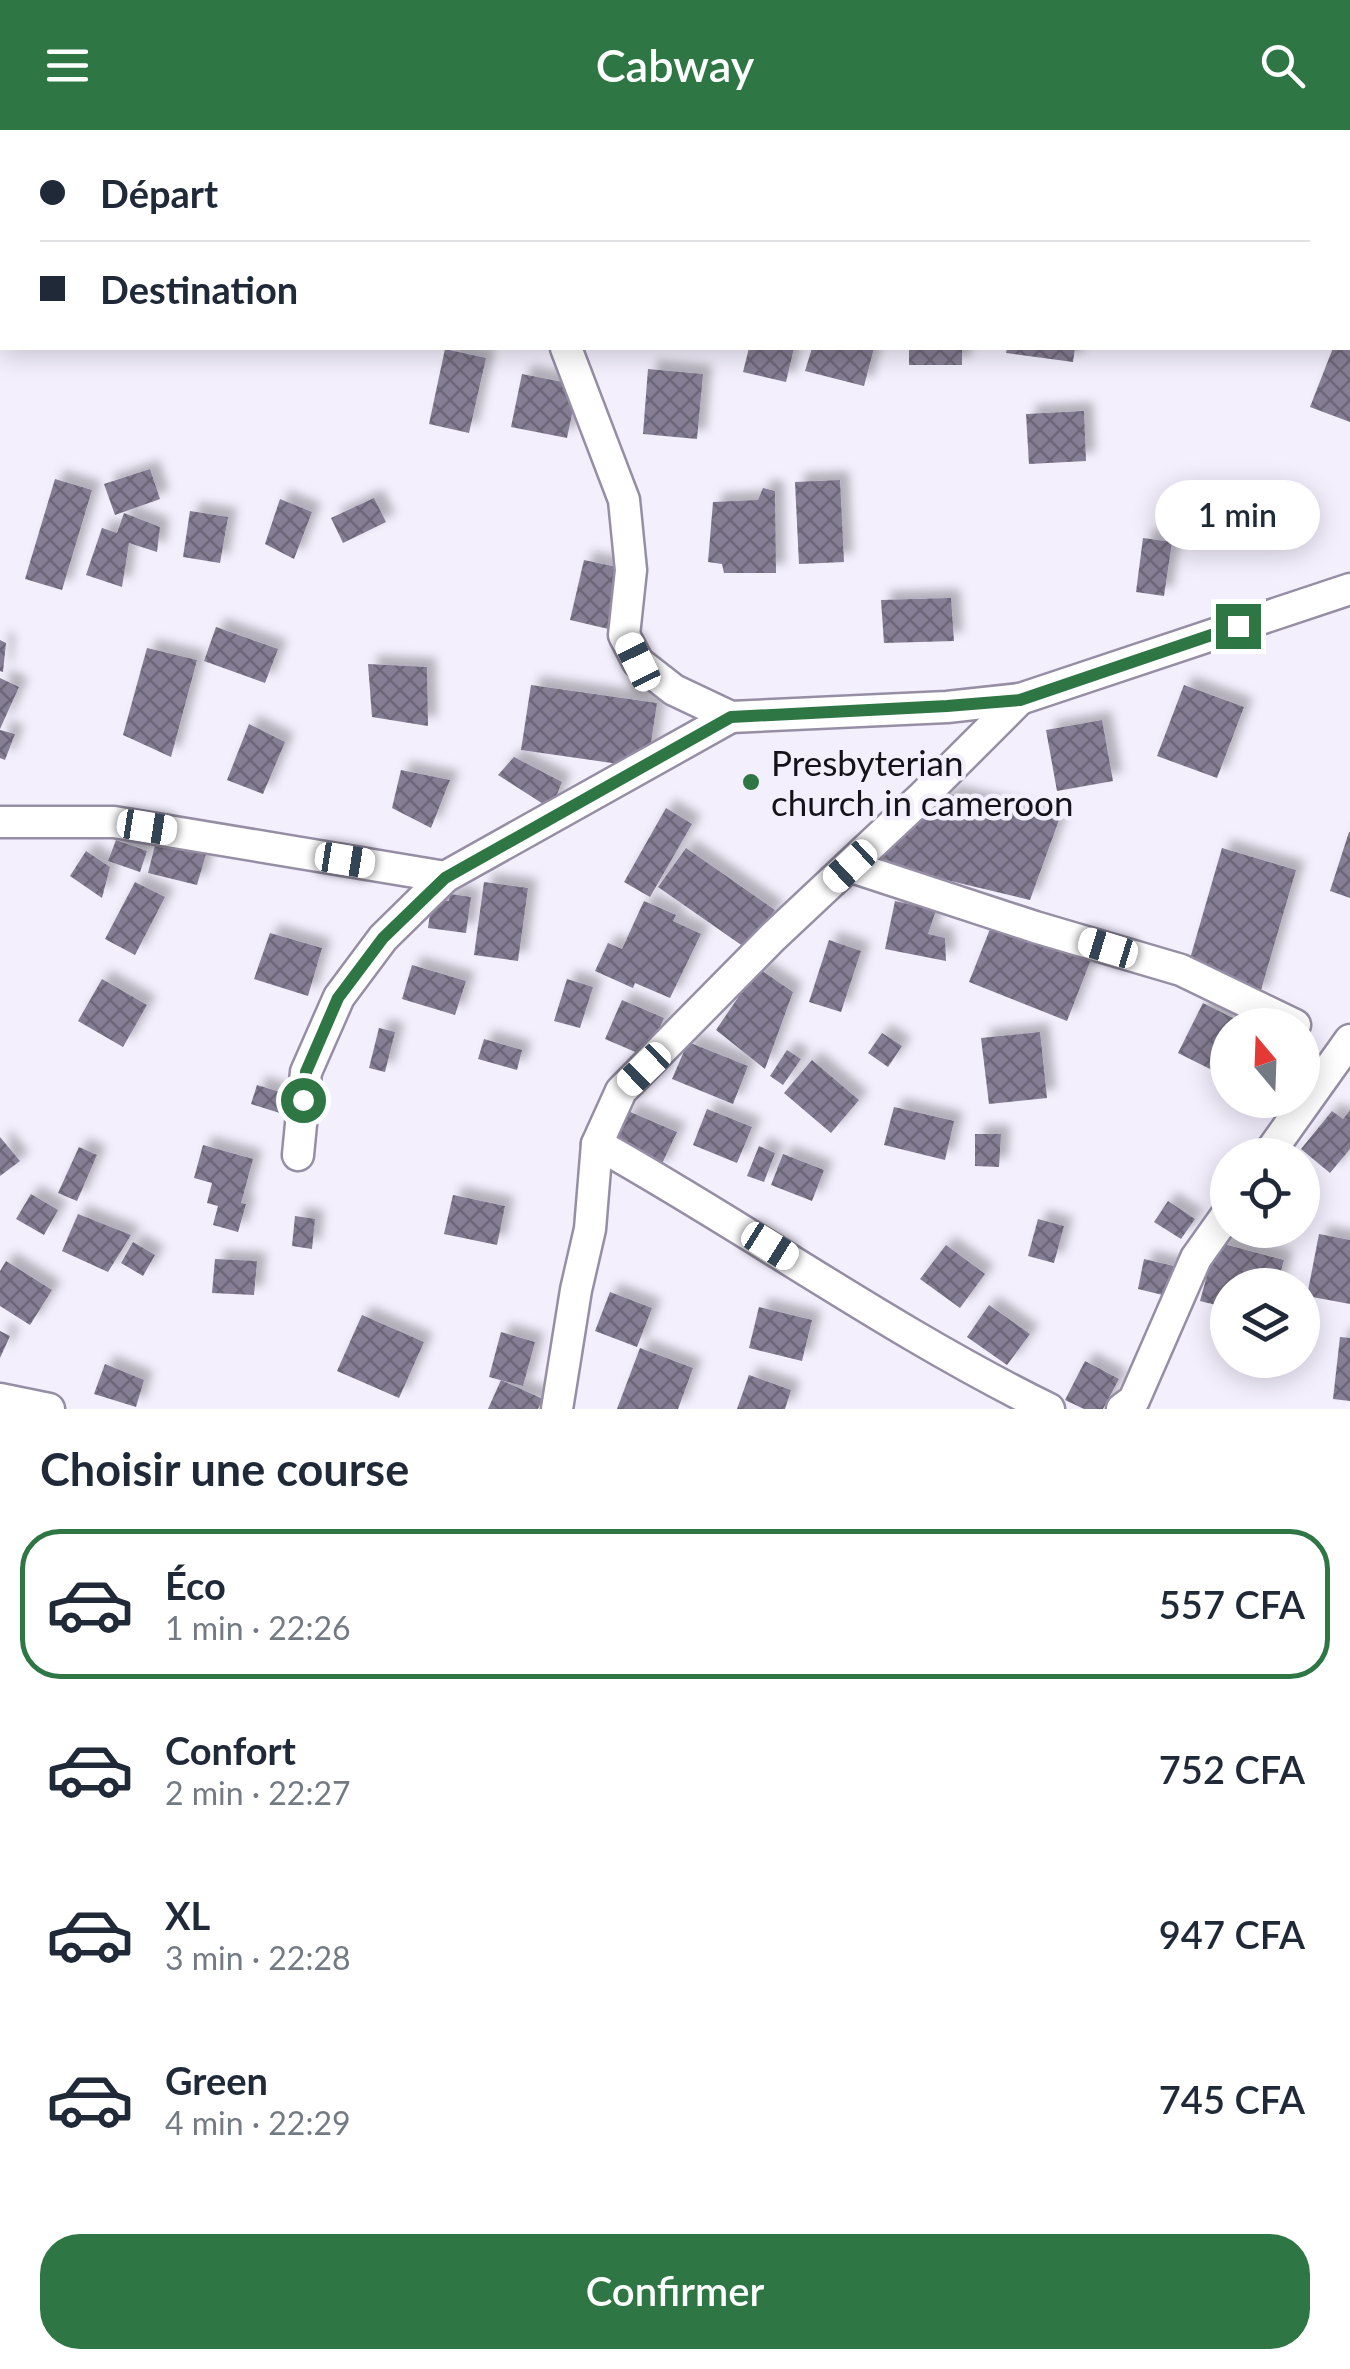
<!DOCTYPE html>
<html lang="fr">
<meta charset="utf-8">
<style>
:root{--surface:#fff;--page:#f6f6f7;--text:#1f2937;--muted:#747a83;--line:#e0e1e3;--accent:#2e7644}
body{margin:0;font-family:Lato,sans-serif;background:var(--page);color:var(--text);height:100vh;display:flex;flex-direction:column;font-size:38px;white-space:nowrap}
*{box-sizing:border-box;margin:0}
p{font-size:32px;color:var(--muted)}
.icon{flex:none;width:55px;height:55px;fill:none;stroke:currentColor;stroke-width:2;stroke-linecap:round;stroke-linejoin:round}
.map{position:relative;height:1279px;overflow:hidden}
.panel{display:flex;flex-direction:column;background:var(--surface);flex:1}
.panel>*{flex:none}
.hud{position:absolute;left:0px;top:0px;width:1350px;height:220px;box-shadow:0 5px 25px #0003;display:grid;align-content:center;height:220px;padding:0 40px;background:var(--surface)}
.needle{width:65px;rotate:341deg}
.fabs{position:absolute;left:1210px;top:878px;display:grid;gap:20px}
.fabs a{display:grid;place-items:center;width:110px;height:110px;border-radius:50%;background:var(--surface);box-shadow:0 5px 25px #0003;font-size:50px}
.end{position:absolute;width:45px;height:45px;margin:-22px;border:12px solid #2e7644;background:#fff;box-shadow:0 0 0 5px #fff}
.from{border-radius:50%}
.bubble{position:absolute;height:70px;border-radius:35px;background:var(--surface);box-shadow:0 5px 25px #0003;font-size:32px;font-weight:600;line-height:70px;text-align:center}
.car{position:absolute;width:30px;height:60px;margin:-30px -15px;border-radius:12px;box-shadow:0 0 8px 2px #0007;background:linear-gradient(#fff 24%,#345 0 40%,#fff 0 76%,#345 0 86%,#fff 0)}
.hud b{display:flex;align-items:center;gap:35px;height:95px;font-size:38px}
.hud b+b{border-top:2px solid var(--line)}
.hud i{width:25px;height:25px;background:var(--text)}
ul{padding:0;list-style:none}
li{display:flex;align-items:center;gap:30px;height:150px;margin:0 20px 15px;padding:0 20px;border:5px solid transparent;border-radius:40px}
li div{flex:1}
li b{display:block;font-size:38px}
li em{font-style:normal;font-weight:600}
li.active{border-color:var(--accent)}
li>.icon{width:90px;height:90px;stroke-width:1.5}
h2{padding:0 40px;font-size:45px;line-height:120px}
.button{display:flex;gap:20px;margin-top:auto;padding:20px 40px}
.button a{flex:1;height:115px;border-radius:40px;background:var(--accent);color:#fff;font-size:40px;font-weight:600;line-height:115px;text-align:center}
header{display:flex;justify-content:space-between;align-items:center;height:130px;padding:0 40px;background:var(--accent);color:#fff;font-size:45px;font-weight:600}
.map>svg:first-child{display:block}
</style>
<header><svg class="icon" aria-label="menu" viewBox="0 0 24 24"><path d="M4 6h16M4 12h16M4 18h16"/></svg>Cabway<svg class="icon" aria-label="search" viewBox="0 0 24 24"><circle cx="10" cy="10" r="6"/><path d="M15 15l6 6"/></svg></header>
<div class="map">
<svg width="1350" height="1279" viewBox="0 0 1350 1279">
<defs>
<pattern id="building-cross-hatch" width="8" height="8" patternUnits="userSpaceOnUse" patternTransform="scale(2.5)"><rect width="8" height="8" fill="#867e94"/><path d="M0 0l8 8M0 8l8-8" fill="none" stroke="#6c6678"/></pattern>
<filter id="shadow"><feDropShadow dx="9" dy="-9" stdDeviation="5" flood-color="#0004"/></filter>
</defs>
<rect width="100%" height="100%" fill="#f3effd"/>
<!-- building -->
<g fill="url(#building-cross-hatch)" filter="url(#shadow)">
<polygon points="749,218 794,218 786,252 743,242"/>
<polygon points="812,218 874,218 864,256 805,241"/>
<rect x="909" y="218" width="53" height="17"/>
<polygon points="1007,218 1075,218 1073,232 1006,223"/>
<polygon points="1333,218 1350,218 1350,292 1310,277"/>
<polygon points="445,219 486,228 469,303 429,294"/>
<polygon points="648,239 703,244 697,309 643,304"/>
<polygon points="522,244 578,255 567,308 511,297"/>
<polygon points="1084,281 1086,331 1029,334 1026,284"/>
<polygon points="150,339 160,369 115,385 104,354"/>
<polygon points="55,349 92,360 62,460 25,449"/>
<polygon points="840,350 844,432 799,434 795,352"/>
<polygon points="763,358 775,361 776,443 724,443 722,434 708,432 713,372 758,370"/>
<polygon points="374,368 386,392 343,413 331,388"/>
<polygon points="280,369 312,382 294,429 265,414"/>
<polygon points="1190,371 1235,374 1232,417 1187,414"/>
<polygon points="190,381 228,387 220,433 183,427"/>
<polygon points="124,383 160,397 157,422 129,413 122,457 86,445 102,398 117,403"/>
<polygon points="1143,408 1172,412 1164,466 1136,462"/>
<polygon points="584,430 631,440 617,501 570,490"/>
<polygon points="951,468 954,511 884,513 881,470"/>
<polygon points="216,497 278,519 265,553 204,531"/>
<polygon points="0,510 6,513 3,542 0,541"/>
<polygon points="147,518 197,530 171,627 123,605"/>
<polygon points="368,534 427,537 428,596 372,587"/>
<polygon points="0,548 19,557 0,599"/>
<polygon points="531,555 657,573 647,638 521,620"/>
<polygon points="1184,555 1244,577 1217,648 1157,626"/>
<polygon points="1102,590 1113,651 1057,661 1046,600"/>
<polygon points="249,594 285,612 263,664 227,650"/>
<polygon points="0,600 15,604 5,630 0,628"/>
<polygon points="514,627 562,652 551,679 498,645"/>
<polygon points="401,640 450,650 431,698 392,678"/>
<polygon points="950,664 1059,690 1030,770 875,733"/>
<polygon points="666,678 692,694 650,767 624,752"/>
<polygon points="1349,702 1350,702 1350,768 1330,761"/>
<polygon points="116,710 147,721 140,742 108,731"/>
<polygon points="156,711 206,724 197,755 148,743"/>
<polygon points="686,718 775,780 747,819 658,757"/>
<polygon points="1222,718 1296,740 1259,867 1185,846"/>
<polygon points="86,721 110,737 102,768 70,746"/>
<polygon points="135,752 165,767 135,825 105,809"/>
<polygon points="484,752 528,758 518,831 474,825"/>
<polygon points="450,764 471,767 466,803 428,798 432,769 449,771"/>
<polygon points="644,771 676,785 673,791 701,804 670,868 635,853 633,858 595,841 608,813 622,819"/>
<polygon points="895,771 936,780 928,804 945,808 946,831 885,819"/>
<polygon points="994,789 1092,827 1067,891 969,852"/>
<polygon points="270,803 322,818 308,866 254,849"/>
<polygon points="829,810 861,821 841,882 809,872"/>
<polygon points="412,835 466,851 455,885 402,869"/>
<polygon points="758,838 793,862 765,939 716,900"/>
<polygon points="102,849 147,875 123,917 78,891"/>
<polygon points="567,849 593,857 580,898 554,891"/>
<polygon points="622,870 664,888 647,927 605,909"/>
<polygon points="1203,873 1247,895 1228,895 1228,948 1178,923"/>
<polygon points="379,898 395,902 385,942 369,938"/>
<polygon points="1040,902 1047,968 989,974 981,908"/>
<polygon points="882,903 902,916 888,937 868,923"/>
<polygon points="484,909 522,920 517,940 478,929"/>
<polygon points="688,912 748,936 733,974 672,949"/>
<polygon points="787,920 801,929 783,955 770,946"/>
<polygon points="812,930 859,970 831,1003 784,963"/>
<polygon points="257,955 290,965 283,984 251,974"/>
<polygon points="894,977 954,991 945,1030 884,1015"/>
<polygon points="707,979 752,997 737,1033 693,1015"/>
<polygon points="1350,980 1350,1019 1330,1043 1301,1019 1332,981 1343,989"/>
<polygon points="628,981 677,1002 659,1040 611,1019"/>
<polygon points="975,1004 1001,1004 999,1037 975,1036"/>
<polygon points="0,1007 20,1031 0,1046"/>
<polygon points="203,1015 253,1029 241,1073 246,1074 238,1102 213,1095 218,1076 207,1073 212,1053 194,1048"/>
<polygon points="759,1016 775,1023 764,1052 747,1046"/>
<polygon points="79,1017 97,1025 77,1071 58,1063"/>
<polygon points="783,1024 824,1040 812,1071 771,1055"/>
<polygon points="31,1064 58,1080 44,1105 16,1089"/>
<polygon points="453,1065 505,1076 497,1115 444,1104"/>
<polygon points="1168,1071 1195,1089 1181,1109 1154,1092"/>
<polygon points="78,1084 131,1105 108,1142 62,1121"/>
<polygon points="295,1086 315,1089 312,1119 292,1116"/>
<polygon points="1038,1089 1064,1096 1054,1133 1028,1126"/>
<polygon points="1319,1104 1350,1110 1350,1174 1307,1166"/>
<polygon points="133,1112 155,1125 143,1146 121,1133"/>
<polygon points="1216,1112 1284,1130 1277,1155 1228,1155 1228,1178 1200,1171"/>
<polygon points="946,1115 985,1144 960,1178 920,1149"/>
<polygon points="215,1129 257,1131 254,1165 212,1163"/>
<polygon points="1144,1129 1178,1137 1171,1167 1138,1159"/>
<polygon points="6,1131 52,1160 30,1195 0,1176 0,1141"/>
<polygon points="610,1162 652,1178 637,1217 595,1201"/>
<polygon points="989,1175 1030,1204 1007,1235 967,1207"/>
<polygon points="759,1177 812,1190 802,1231 749,1218"/>
<polygon points="362,1185 424,1212 399,1268 337,1241"/>
<polygon points="0,1201 10,1206 0,1228"/>
<polygon points="501,1202 535,1212 523,1256 489,1247"/>
<polygon points="1340,1207 1350,1208 1350,1271 1333,1269"/>
<polygon points="640,1218 693,1238 678,1279 617,1279"/>
<polygon points="1085,1231 1119,1249 1103,1279 1084,1279 1065,1270"/>
<polygon points="105,1234 144,1250 136,1277 94,1264"/>
<polygon points="749,1245 791,1260 785,1279 737,1279"/>
<polygon points="501,1250 543,1269 538,1279 488,1279"/>
</g>
<g fill="none" stroke-linecap="round" stroke-linejoin="round">
<defs>
<g id="minor">
<polyline points="519,2 520,0"/>
<polyline points="566,218 624,370 631,440 624,505 638,532 674,560 731,587 947,577 1020,569 1350,459"/>
<polyline points="0,692 114,692 445,747"/>
<polyline points="849,736 1035,797 1181,840 1295,895"/>
<path d="M597,1014C749,1099 892,1202 1049,1279"/>
<polyline points="298,1025 306,942 339,867 383,808 445,747 731,587"/>
<polyline points="1268,1025 1350,910"/>
<polyline points="0,1269 49,1279"/>
<polyline points="557,1279 576,1160 590,1099 597,1014 621,961 773,807 921,668 1020,569"/>
<polyline points="1122,1279 1134,1270 1196,1128 1228,1083"/>
</g>
</defs>
<!-- minor casing -->
<use href="#minor" stroke="#968ea4" stroke-width="35"/>
<!-- minor -->
<use href="#minor" stroke="#fff" stroke-width="30"/>
</g>
<g fill="none" stroke-linecap="round" stroke-linejoin="round">
<!-- route -->
<polyline stroke="#2e7644" stroke-width="12" points="303,970 306,942 338,868 383,808 445,748 731,587 947,576 1020,570 1238,496"/>
</g>
<!-- markers -->
<circle fill="#2e7644" stroke="#f3effd" stroke-width="4" cx="751" cy="652" r="10"/>
<g text-anchor="middle" dominant-baseline="central" stroke-width="9" stroke-linejoin="round" paint-order="stroke">
<!-- poi labels -->
<g font-size="35" fill="#15121a" stroke="#f3effd" text-anchor="start">
<text x="771" y="632">Presbyterian<tspan x="771" dy="40">church in cameroon</tspan></text>
</g>
</g>
</svg>
<div class="fabs">
<a><svg class="needle" viewBox="-14 -14 28 28"><path d="M0-13l5 13h-10z" fill="#e53935"/><path d="M0 13l5-13h-10z" fill="#747a83"/></svg></a>
<a><svg class="icon" aria-label="locate" viewBox="0 0 24 24"><circle cx="12" cy="12" r="6"/><path d="M12 2v4M12 18v4M2 12h4M18 12h4"/></svg></a>
<a><svg class="icon" aria-label="layers" viewBox="0 0 24 24"><path d="M12 4l9 5-9 5-9-5zM3 14l9 5 9-5"/></svg></a>
</div>
<i class="end from" style="left:303px;top:970px"></i>
<i class="end" style="left:1238px;top:496px"></i>
<div class="bubble" style="left:1155px;top:350px;width:165px">1 min</div>
<i class="car" style="left:638px;top:532px;rotate:334deg"></i>
<i class="car" style="left:147px;top:697px;rotate:99deg"></i>
<i class="car" style="left:345px;top:730px;rotate:99deg"></i>
<i class="car" style="left:850px;top:736px;rotate:227deg"></i>
<i class="car" style="left:1108px;top:818px;rotate:287deg"></i>
<i class="car" style="left:644px;top:939px;rotate:226deg"></i>
<i class="car" style="left:770px;top:1116px;rotate:122deg"></i>
<div class="hud">
<b><i class="from"></i>Départ</b>
<b><i></i>Destination</b>
</div>
</div>
<section class="panel">
<h2>Choisir une course</h2>
<ul>
<li class="active"><svg class="icon" aria-label="car" viewBox="0 0 24 24"><path d="M5 17H2v-5l4-1 3-4h7l3 4 3 1v5h-3M9 17h6M6 11h13"/><circle cx="7" cy="17" r="2"/><circle cx="17" cy="17" r="2"/></svg><div><b>Éco</b><p>1 min · 22:26</p></div><em>557 CFA</em></li>
<li><svg class="icon" aria-label="car" viewBox="0 0 24 24"><path d="M5 17H2v-5l4-1 3-4h7l3 4 3 1v5h-3M9 17h6M6 11h13"/><circle cx="7" cy="17" r="2"/><circle cx="17" cy="17" r="2"/></svg><div><b>Confort</b><p>2 min · 22:27</p></div><em>752 CFA</em></li>
<li><svg class="icon" aria-label="car" viewBox="0 0 24 24"><path d="M5 17H2v-5l4-1 3-4h7l3 4 3 1v5h-3M9 17h6M6 11h13"/><circle cx="7" cy="17" r="2"/><circle cx="17" cy="17" r="2"/></svg><div><b>XL</b><p>3 min · 22:28</p></div><em>947 CFA</em></li>
<li><svg class="icon" aria-label="car" viewBox="0 0 24 24"><path d="M5 17H2v-5l4-1 3-4h7l3 4 3 1v5h-3M9 17h6M6 11h13"/><circle cx="7" cy="17" r="2"/><circle cx="17" cy="17" r="2"/></svg><div><b>Green</b><p>4 min · 22:29</p></div><em>745 CFA</em></li>
</ul>
<div class="button"><a>Confirmer</a></div>
</section>
